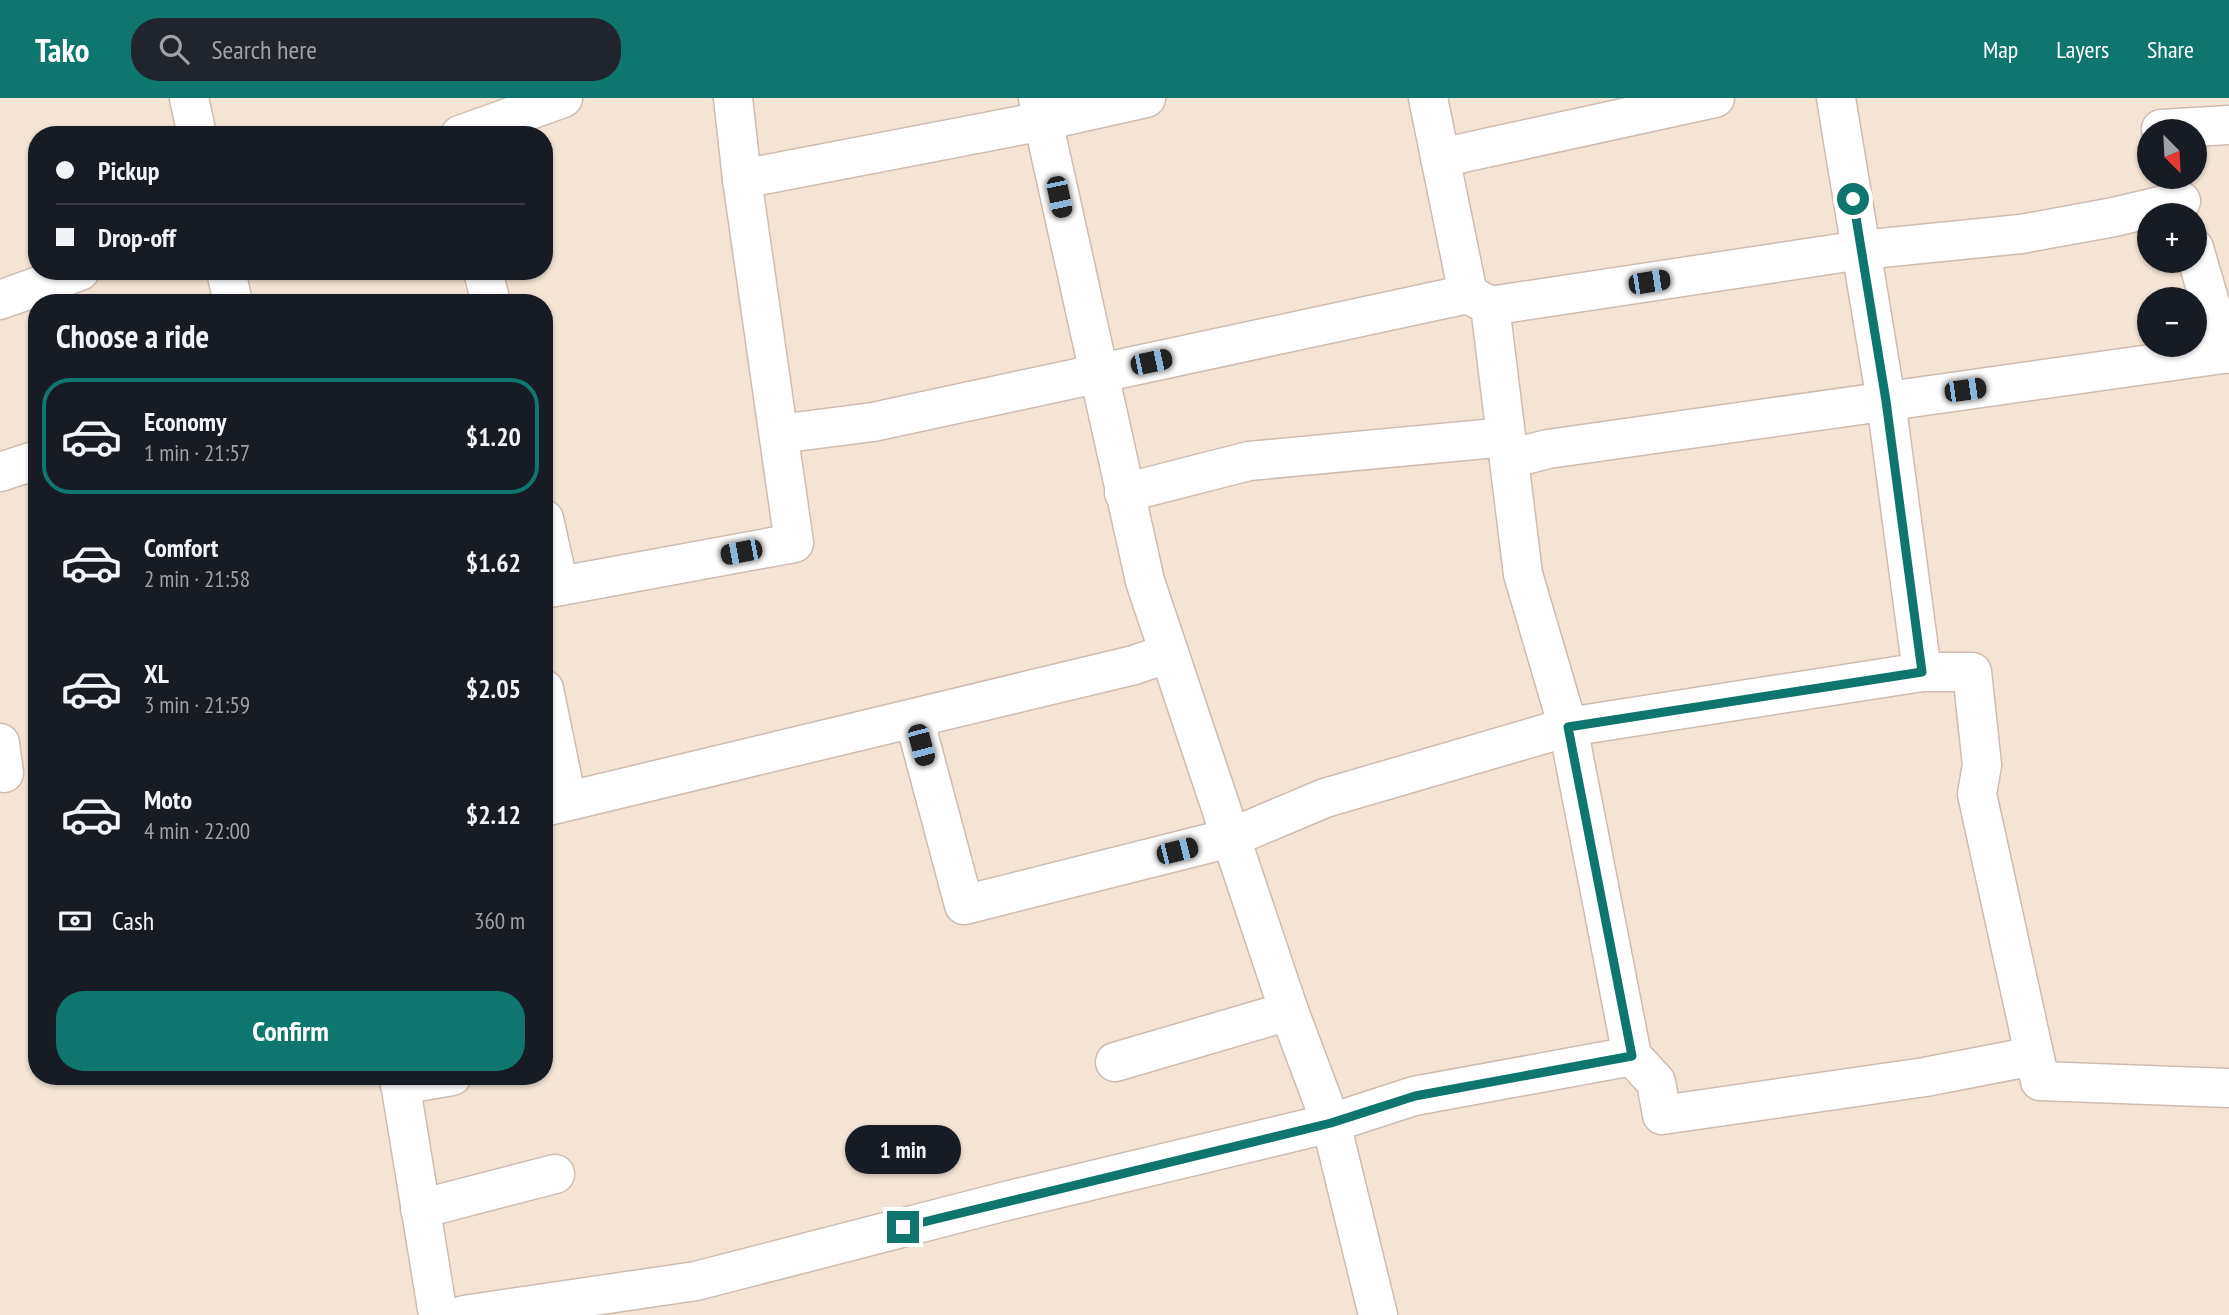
<!DOCTYPE html>
<meta charset="utf-8">
<style>
:root{--surface:#171b24;--page:#20242c;--text:#f1f3f6;--muted:#9ea1a6;--line:#363941;--accent:#0f766e}
body{margin:0;font-family:"PT Sans Narrow",sans-serif;background:var(--page);color:var(--text);height:100vh;display:flex;flex-direction:column;font-size:26px;white-space:nowrap}
*{box-sizing:border-box;margin:0}
p{font-size:23px;color:var(--muted)}
.icon{flex:none;width:38px;height:38px;fill:none;stroke:currentColor;stroke-width:2;stroke-linecap:round;stroke-linejoin:round}
.map{position:relative;flex:1;overflow:hidden}
.panel{position:absolute;left:28px;top:196px;width:525px;height:791px;display:flex;flex-direction:column;background:var(--surface);border-radius:28px;box-shadow:0 2px 5px #0004}
.panel>*{flex:none}
.top-card{position:absolute;left:28px;top:28px;width:525px;height:154px;border-radius:28px;box-shadow:0 2px 5px #0004;display:grid;align-content:center;height:154px;padding:0 28px;background:var(--surface)}
.needle{width:46px;rotate:156deg}
.tools{position:absolute;left:2137px;top:21px;display:grid;gap:14px}
.tools a{display:grid;place-items:center;width:70px;height:70px;border-radius:50%;background:var(--surface);box-shadow:0 2px 5px #0004;font-size:35px}
.end{position:absolute;width:32px;height:32px;margin:-16px;border:9px solid #0f766e;background:#fff;box-shadow:0 0 0 4px #fff}
.from{border-radius:50%}
.bubble{position:absolute;height:49px;border-radius:24px;background:var(--surface);box-shadow:0 2px 5px #0004;font-size:23px;font-weight:600;line-height:49px;text-align:center}
.car{position:absolute;width:21px;height:42px;margin:-21px -10px;border-radius:9px;box-shadow:0 0 5px 2px #0007;background:linear-gradient(#222 24%,#8ab4d8 0 40%,#222 0 76%,#8ab4d8 0 86%,#222 0)}
.top-card b{display:flex;align-items:center;gap:24px;height:66px;font-size:26px}
.top-card b+b{border-top:2px solid var(--line)}
.top-card i{width:18px;height:18px;background:var(--text)}
ul{padding:0;list-style:none}
li{display:flex;align-items:center;gap:21px;height:116px;margin:0 14px 10px;padding:0 14px;border:4px solid transparent;border-radius:28px}
li div{flex:1}
li b{display:block;font-size:26px}
li em{font-style:normal;font-weight:600}
li.selected{border-color:var(--accent)}
li>.icon{width:63px;height:63px;stroke-width:1.5}
h2{padding:0 28px;font-size:32px;line-height:84px}
.pay{display:flex;align-items:center;gap:18px;height:77px;padding:0 28px;font-size:26px}
.pay p{margin-inline-start:auto}
.primary-button{display:flex;gap:14px;margin-top:auto;padding:14px 28px}
.primary-button a{flex:1;height:80px;border-radius:28px;background:var(--accent);color:#fff;font-size:28px;font-weight:600;line-height:80px;text-align:center}
header{display:flex;align-items:center;gap:42px;box-sizing:border-box;height:98px;padding:0 35px;background:var(--accent);color:#fff}
header strong{font-size:33px}
nav{display:flex;gap:38px;margin-inline-start:auto;font-size:24px}
.search{width:490px;height:63px;background:var(--page);display:flex;align-items:center;gap:18px;box-sizing:border-box;padding:0 24px;border-radius:28px;color:var(--muted);font-size:26px}
.map>svg:first-child{display:block}
</style>
<header>
<strong>Tako</strong>
<div class="search"><svg class="icon" aria-label="search" viewBox="0 0 24 24"><circle cx="10" cy="10" r="6"/><path d="M15 15l6 6"/></svg>Search here</div>
<nav><a>Map</a><a>Layers</a><a>Share</a></nav>
</header>
<div class="map">
<svg width="2229" height="1217" viewBox="0 0 2229 1217">
<rect width="100%" height="100%" fill="#fcf3e8"/>
<!-- residential -->
<path fill="#f3e4d6" fill-rule="evenodd" d="M0,0H2229V1217H0ZM2149,33H2194V79H2149ZM37,37H544V173H37ZM2149,117H2194V163H2149ZM2149,201H2194V247H2149ZM37,205H544V978H37Z"/>
<g fill="none" stroke-linecap="round" stroke-linejoin="round">
<defs>
<g id="minor">
<polyline points="189,0 197,37"/>
<polyline points="1038,0 1145,483 1289,913 1331,1025 1378,1217"/>
<polyline points="1428,0 1468,196"/>
<polyline points="1836,0 1886,303 1922,574"/>
<polyline points="2162,33 2161,31 2229,27"/>
<polyline points="460,37 563,0"/>
<polyline points="1440,60 1715,0"/>
<polyline points="742,81 1043,23 1146,0"/>
<polyline points="2194,150 2225,256"/>
<polyline points="226,173 233,205"/>
<polyline points="483,173 491,205"/>
<polyline points="0,202 80,173"/>
<polyline points="1490,208 1861,152 2021,136 2114,119 2181,103"/>
<polyline points="779,336 873,324 1468,196 1490,208 1523,476 1568,629 1632,958 1656,984 1662,1017 1925,979 2034,958"/>
<polyline points="1509,361 1548,351 2229,255"/>
<polyline points="0,374 37,362"/>
<polyline points="1124,395 1249,363 1506,339"/>
<polyline points="544,421 559,488"/>
<polyline points="544,491 794,445 742,81 733,0"/>
<polyline points="544,591 567,703"/>
<polyline points="914,620 964,807 1230,740 1325,700 1568,629 1922,574 1972,574 1982,667 1977,696 2040,983 2229,990"/>
<polyline points="0,645 4,675"/>
<polyline points="544,709 1134,567 1169,555"/>
<polyline points="1115,964 1289,913"/>
<polyline points="399,978 438,1217"/>
<polyline points="400,987 452,978"/>
<polyline points="420,1111 555,1076"/>
<polyline points="464,1217 696,1183 1006,1103 1331,1025 1414,998 1632,958"/>
</g>
</defs>
<!-- minor casing -->
<use href="#minor" stroke="#cfbcb1" stroke-width="41"/>
<!-- minor -->
<use href="#minor" stroke="#fff" stroke-width="38"/>
</g>
<g fill="none" stroke-linecap="round" stroke-linejoin="round">
<!-- route -->
<polyline stroke="#0f766e" stroke-width="9" points="903,1129 1331,1025 1415,998 1632,958 1568,629 1922,574 1886,303 1853,101"/>
</g>
</svg>
<div class="tools">
<a><svg class="needle" viewBox="-14 -14 28 28"><path d="M0-13l5 13h-10z" fill="#e53935"/><path d="M0 13l5-13h-10z" fill="#9ea1a6"/></svg></a>
<a>+</a>
<a>−</a>
</div>
<i class="end from" style="left:1853px;top:101px"></i>
<i class="end" style="left:903px;top:1129px"></i>
<div class="bubble" style="left:845px;top:1027px;width:116px">1 min</div>
<i class="car" style="left:1059px;top:99px;rotate:168deg"></i>
<i class="car" style="left:1649px;top:184px;rotate:81deg"></i>
<i class="car" style="left:1151px;top:264px;rotate:78deg"></i>
<i class="car" style="left:1965px;top:292px;rotate:82deg"></i>
<i class="car" style="left:741px;top:454px;rotate:259deg"></i>
<i class="car" style="left:921px;top:647px;rotate:165deg"></i>
<i class="car" style="left:1177px;top:753px;rotate:76deg"></i>
<div class="top-card">
<b><i class="from"></i>Pickup</b>
<b><i></i>Drop-off</b>
</div>
<section class="panel">
<h2>Choose a ride</h2>
<ul>
<li class="selected"><svg class="icon" aria-label="car" viewBox="0 0 24 24"><path d="M5 17H2v-5l4-1 3-4h7l3 4 3 1v5h-3M9 17h6M6 11h13"/><circle cx="7" cy="17" r="2"/><circle cx="17" cy="17" r="2"/></svg><div><b>Economy</b><p>1 min · 21:57</p></div><em>$1.20</em></li>
<li><svg class="icon" aria-label="car" viewBox="0 0 24 24"><path d="M5 17H2v-5l4-1 3-4h7l3 4 3 1v5h-3M9 17h6M6 11h13"/><circle cx="7" cy="17" r="2"/><circle cx="17" cy="17" r="2"/></svg><div><b>Comfort</b><p>2 min · 21:58</p></div><em>$1.62</em></li>
<li><svg class="icon" aria-label="car" viewBox="0 0 24 24"><path d="M5 17H2v-5l4-1 3-4h7l3 4 3 1v5h-3M9 17h6M6 11h13"/><circle cx="7" cy="17" r="2"/><circle cx="17" cy="17" r="2"/></svg><div><b>XL</b><p>3 min · 21:59</p></div><em>$2.05</em></li>
<li><svg class="icon" aria-label="car" viewBox="0 0 24 24"><path d="M5 17H2v-5l4-1 3-4h7l3 4 3 1v5h-3M9 17h6M6 11h13"/><circle cx="7" cy="17" r="2"/><circle cx="17" cy="17" r="2"/></svg><div><b>Moto</b><p>4 min · 22:00</p></div><em>$2.12</em></li>
</ul>
<div class="pay"><svg class="icon" aria-label="cash" viewBox="0 0 24 24"><path d="M3 7h18v10H3z"/><circle cx="12" cy="12" r="2"/></svg>Cash<p>360 m</p></div>
<div class="primary-button"><a>Confirm</a></div>
</section>
</div>
